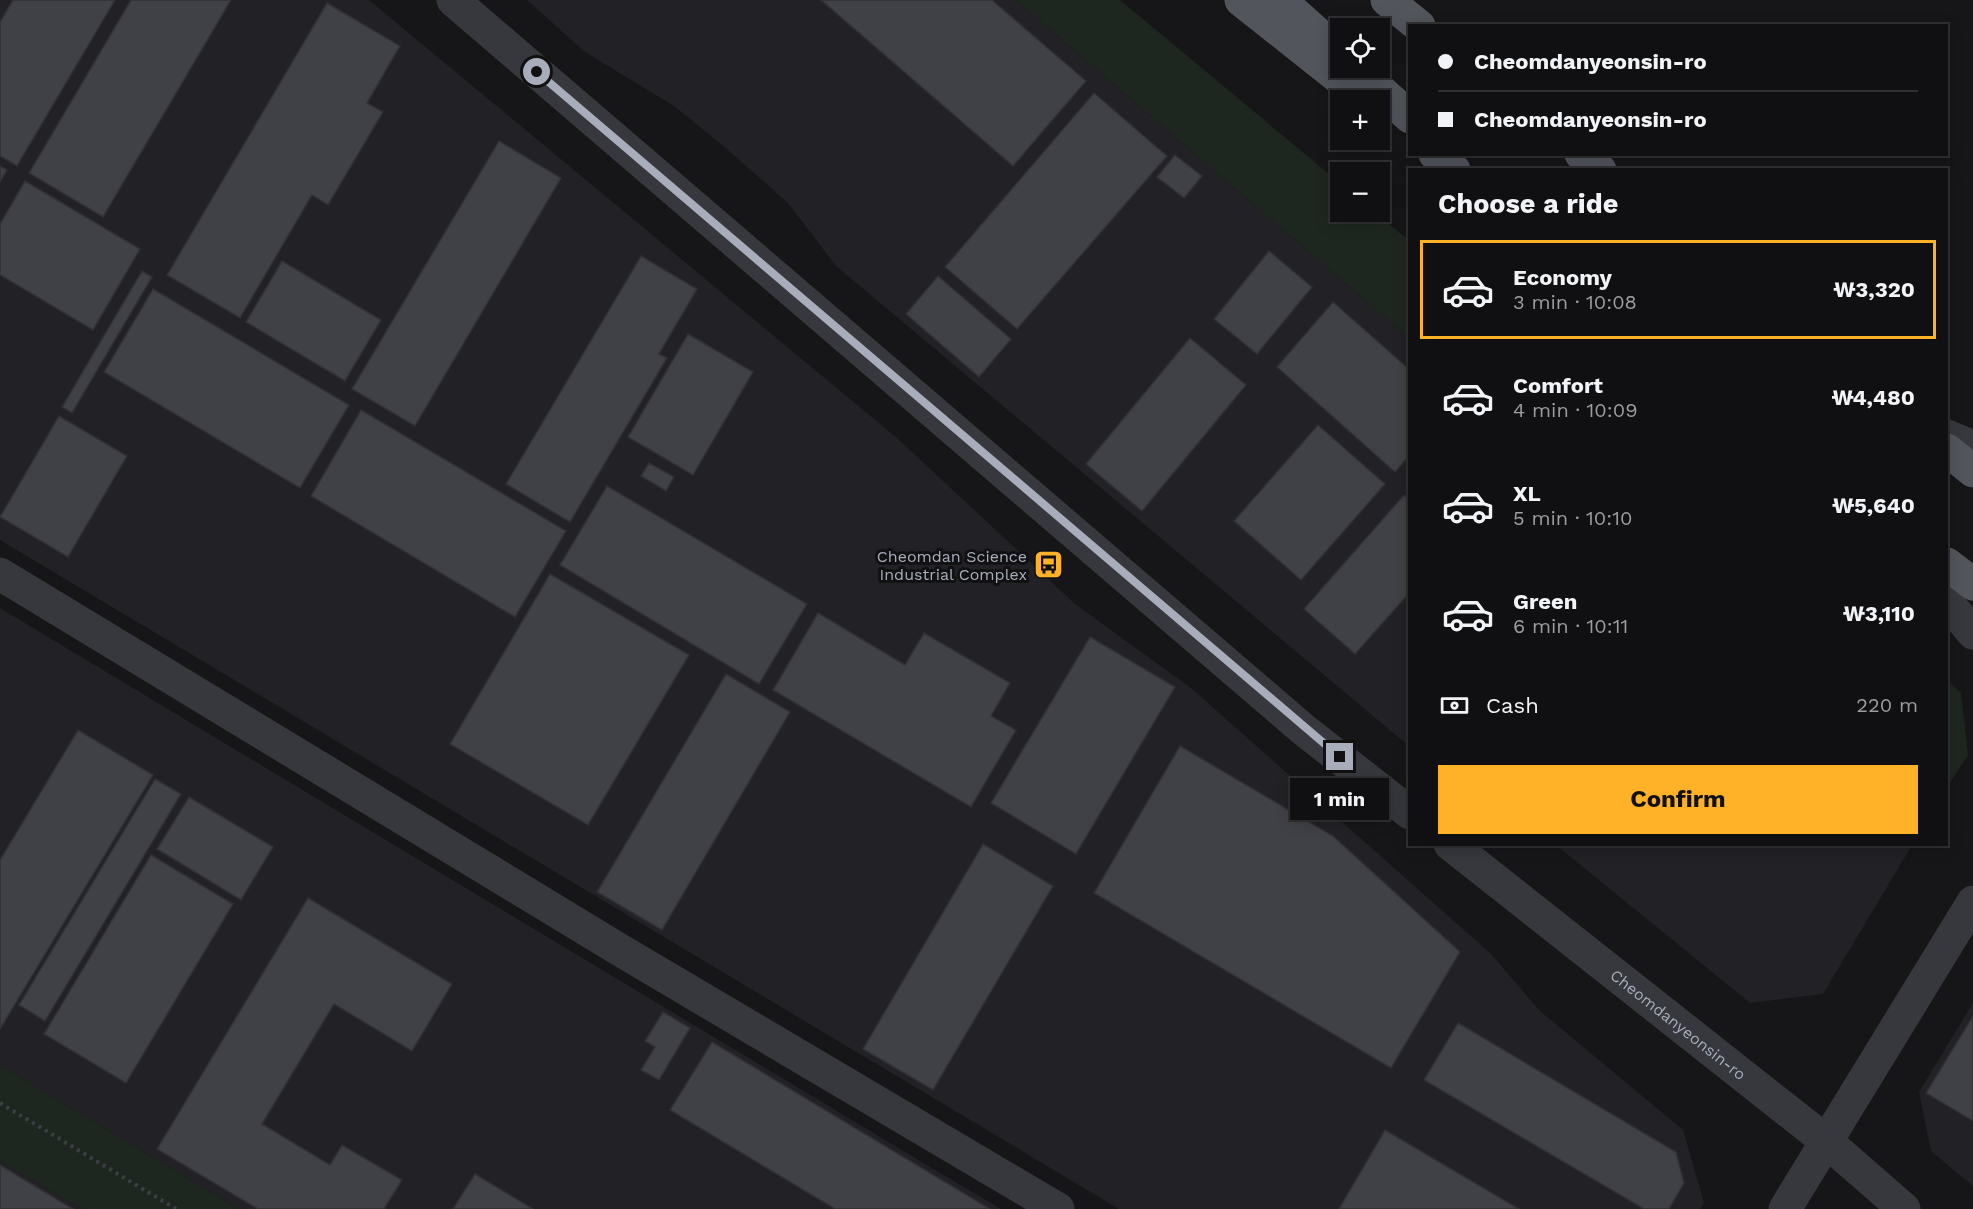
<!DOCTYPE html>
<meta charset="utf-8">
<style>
:root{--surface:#101012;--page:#1e1e20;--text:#f1f3f6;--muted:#9c9d9f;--line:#303032;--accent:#ffb128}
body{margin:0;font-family:"Work Sans",sans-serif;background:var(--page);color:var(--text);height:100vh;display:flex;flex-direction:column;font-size:22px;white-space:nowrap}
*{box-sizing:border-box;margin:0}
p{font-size:20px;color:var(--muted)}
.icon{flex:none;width:33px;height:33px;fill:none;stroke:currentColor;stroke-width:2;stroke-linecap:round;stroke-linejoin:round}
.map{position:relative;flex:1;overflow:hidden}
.sheet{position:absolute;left:1408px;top:168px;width:540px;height:678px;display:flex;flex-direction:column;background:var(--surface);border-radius:0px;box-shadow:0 3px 15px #0003,0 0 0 2px var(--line)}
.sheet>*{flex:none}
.hud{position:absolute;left:1408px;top:24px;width:540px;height:132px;border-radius:0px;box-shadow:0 3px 15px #0003,0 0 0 2px var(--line);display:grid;align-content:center;height:132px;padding:0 30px;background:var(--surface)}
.fabs{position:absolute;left:1330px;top:18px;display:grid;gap:12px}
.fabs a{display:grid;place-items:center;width:60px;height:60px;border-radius:0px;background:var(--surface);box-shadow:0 3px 15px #0003,0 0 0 2px var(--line);font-size:30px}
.end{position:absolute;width:27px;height:27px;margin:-14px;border:8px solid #a7adba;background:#111;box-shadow:0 0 0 3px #111}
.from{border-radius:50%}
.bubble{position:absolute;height:42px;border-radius:0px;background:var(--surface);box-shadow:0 3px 15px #0003,0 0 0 2px var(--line);font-size:20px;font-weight:700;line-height:42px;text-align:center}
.hud b{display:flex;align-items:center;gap:21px;height:57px;font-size:22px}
.hud b+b{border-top:2px solid var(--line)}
.hud i{width:15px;height:15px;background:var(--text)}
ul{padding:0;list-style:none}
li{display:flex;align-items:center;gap:18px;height:99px;margin:0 12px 9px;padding:0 18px;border:3px solid transparent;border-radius:0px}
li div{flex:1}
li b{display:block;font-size:22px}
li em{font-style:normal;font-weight:700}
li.current{border-color:var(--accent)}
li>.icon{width:54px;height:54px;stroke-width:1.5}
h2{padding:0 30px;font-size:27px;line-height:72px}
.pay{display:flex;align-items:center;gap:15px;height:66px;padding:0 30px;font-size:22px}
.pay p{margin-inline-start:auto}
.cta{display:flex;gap:12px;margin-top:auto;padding:12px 30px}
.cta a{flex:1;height:69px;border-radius:0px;background:var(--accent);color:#111;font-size:24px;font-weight:700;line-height:69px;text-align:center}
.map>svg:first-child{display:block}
</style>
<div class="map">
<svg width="1973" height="1209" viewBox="0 0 1973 1209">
<rect width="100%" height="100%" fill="#161618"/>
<!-- built -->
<g fill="#222226">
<polygon points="0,0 369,0 897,438 1075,604 1191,688 1490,953 1540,1011 1683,1130 1704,1203 1700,1209 1119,1209 0,540"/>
<polygon points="527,0 1016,0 1410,339 1410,747 836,266 788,203 721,144 674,106 585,52"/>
<polygon points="0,608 925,1164 1001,1209 239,1209 0,1065"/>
<polygon points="1556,845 1912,845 1823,994 1750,1003"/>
<polygon points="1973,1003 1973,1186 1931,1151 1919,1092"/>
<polygon points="0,1161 82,1209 0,1209"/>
</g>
<!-- green -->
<g fill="#1e271f">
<polygon points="1016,0 1120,0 1341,184 1341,212 1374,212 1410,241 1410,339"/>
<polygon points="1947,680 1961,693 1968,755 1947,787"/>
<polygon points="0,1065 239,1209 82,1209 0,1161"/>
</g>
<!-- building -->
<g fill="#404146" stroke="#303035" stroke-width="1.5">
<polygon points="13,0 115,0 17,166 0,156 0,22"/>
<polygon points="131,0 231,0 103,217 29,173"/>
<polygon points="821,0 992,0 1086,81 1013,166"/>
<polygon points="327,3 400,46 367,103 383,112 328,205 312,195 240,318 167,275"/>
<polygon points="1094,93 1167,156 1017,329 945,267"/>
<polygon points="499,141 561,178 415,426 352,389"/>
<polygon points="1175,155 1202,176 1184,198 1157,177"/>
<polygon points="0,166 7,170 0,182"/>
<polygon points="25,181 140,249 93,330 0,275 0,224"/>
<polygon points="1269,251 1312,287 1257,354 1214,319"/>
<polygon points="641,256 697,289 659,354 667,358 570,522 506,484"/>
<polygon points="282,261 381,320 345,381 246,322"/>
<polygon points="142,271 152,277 72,413 62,407"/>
<polygon points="938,276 1011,339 979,377 906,314"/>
<polygon points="153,289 349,405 300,488 104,372"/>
<polygon points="1333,302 1410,370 1410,455 1395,472 1277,367"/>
<polygon points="688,334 753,372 693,475 628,437"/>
<polygon points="1190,338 1246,385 1142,511 1086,464"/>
<polygon points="361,410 566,531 515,617 311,496"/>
<polygon points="59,416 127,456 68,557 0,517"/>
<polygon points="1318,425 1385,484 1301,580 1234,521"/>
<polygon points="649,463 674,477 666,491 641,476"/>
<polygon points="607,486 807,604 759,684 560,565"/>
<polygon points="1404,495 1410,501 1410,592 1355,654 1304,609"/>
<polygon points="550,574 689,655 588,825 450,744"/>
<polygon points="818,613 905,665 924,633 1010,683 991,716 1016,730 971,807 773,690"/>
<polygon points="1090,637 1175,687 1076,854 991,803"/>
<polygon points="726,674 790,712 662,930 597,892"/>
<polygon points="78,730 153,775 0,1029 0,860"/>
<polygon points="1180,746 1333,836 1460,952 1391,1068 1094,893"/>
<polygon points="155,779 181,794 45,1021 19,1005"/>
<polygon points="189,797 273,847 241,900 157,849"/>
<polygon points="983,844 1053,886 933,1090 863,1049"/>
<polygon points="151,855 233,904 126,1083 44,1034"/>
<polygon points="308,898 452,984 412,1051 334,1004 262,1124 330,1165 342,1145 402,1180 384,1209 258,1209 157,1149"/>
<polygon points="663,1012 690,1028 659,1080 641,1070 655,1047 645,1041"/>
<polygon points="1973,1016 1973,1121 1926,1093"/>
<polygon points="1458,1023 1676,1152 1684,1183 1669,1209 1644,1209 1424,1080"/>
<polygon points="712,1042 990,1209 835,1209 670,1110"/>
<polygon points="1385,1130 1519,1209 1339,1209"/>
<polygon points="0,1165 73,1209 0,1209"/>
<polygon points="475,1174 533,1209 453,1209"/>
</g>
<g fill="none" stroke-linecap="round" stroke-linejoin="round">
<!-- path -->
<polyline stroke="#3d3f45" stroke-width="4" stroke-dasharray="3 4.5" stroke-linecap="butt" points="0,1103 176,1209"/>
<!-- minor -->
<g stroke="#37383e" stroke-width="33">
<polyline points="453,0 1304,730 1410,813"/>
<polyline points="1947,436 1973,447"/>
<polyline points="0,574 620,950 1058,1209"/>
<polyline points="1947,602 1973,633"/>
<path id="s1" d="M1450,844L1826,1141L1904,1209"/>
<polyline points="1785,1209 1973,902"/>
</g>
<!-- major -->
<g stroke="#53555d" stroke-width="33">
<polyline points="1241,0 1367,100"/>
<polyline points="1280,0 1328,43"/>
<polyline points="1387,0 1419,26"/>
<polyline points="1356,69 1410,117"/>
<polyline points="1435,154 1454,170"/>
<polyline points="1581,154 1600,170"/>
<polyline points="1947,450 1973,471"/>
<polyline points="1947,564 1973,584"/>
</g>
</g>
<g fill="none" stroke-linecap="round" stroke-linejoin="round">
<!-- route -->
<polyline stroke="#a7adba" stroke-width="8" points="537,72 1340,757"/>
</g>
<!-- icons -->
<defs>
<symbol id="bus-square" viewBox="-11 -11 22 22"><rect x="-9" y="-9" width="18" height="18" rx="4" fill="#ffb128" stroke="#111114"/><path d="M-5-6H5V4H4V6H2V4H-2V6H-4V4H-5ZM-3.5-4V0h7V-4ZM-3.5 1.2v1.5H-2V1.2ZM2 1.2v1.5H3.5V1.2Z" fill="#111"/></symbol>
</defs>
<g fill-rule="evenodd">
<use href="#bus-square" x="1032" y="548" width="33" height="33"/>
</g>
<g text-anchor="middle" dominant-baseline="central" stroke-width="6" stroke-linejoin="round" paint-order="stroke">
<!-- poi labels -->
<g font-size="16" fill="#a7adba" stroke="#111114" text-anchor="end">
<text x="1027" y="556">Cheomdan Science<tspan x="1027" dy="18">Industrial Complex</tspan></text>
</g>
<!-- street labels -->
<g font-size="16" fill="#a7adba" stroke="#111114">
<text stroke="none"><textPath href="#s1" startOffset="291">Cheomdanyeonsin-ro</textPath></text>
</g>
</g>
</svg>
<div class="fabs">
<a><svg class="icon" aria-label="locate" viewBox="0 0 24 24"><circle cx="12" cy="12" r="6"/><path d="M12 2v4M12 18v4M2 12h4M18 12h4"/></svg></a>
<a>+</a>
<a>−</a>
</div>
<i class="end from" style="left:537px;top:72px"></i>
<i class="end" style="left:1340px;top:757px"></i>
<div class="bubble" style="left:1290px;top:778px;width:99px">1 min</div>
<div class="hud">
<b><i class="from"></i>Cheomdanyeonsin-ro</b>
<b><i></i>Cheomdanyeonsin-ro</b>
</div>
<section class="sheet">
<h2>Choose a ride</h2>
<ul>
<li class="current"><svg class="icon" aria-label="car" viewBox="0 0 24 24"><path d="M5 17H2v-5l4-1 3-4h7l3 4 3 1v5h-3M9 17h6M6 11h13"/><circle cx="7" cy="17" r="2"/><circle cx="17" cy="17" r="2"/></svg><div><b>Economy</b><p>3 min · 10:08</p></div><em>₩3,320</em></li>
<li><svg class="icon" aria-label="car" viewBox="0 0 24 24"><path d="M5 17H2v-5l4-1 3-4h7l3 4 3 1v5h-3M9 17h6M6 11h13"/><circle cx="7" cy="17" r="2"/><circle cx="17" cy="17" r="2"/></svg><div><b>Comfort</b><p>4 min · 10:09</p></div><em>₩4,480</em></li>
<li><svg class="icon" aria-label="car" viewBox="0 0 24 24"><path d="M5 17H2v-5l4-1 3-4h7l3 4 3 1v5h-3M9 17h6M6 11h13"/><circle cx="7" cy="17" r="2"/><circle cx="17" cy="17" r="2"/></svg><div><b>XL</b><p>5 min · 10:10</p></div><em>₩5,640</em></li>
<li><svg class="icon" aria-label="car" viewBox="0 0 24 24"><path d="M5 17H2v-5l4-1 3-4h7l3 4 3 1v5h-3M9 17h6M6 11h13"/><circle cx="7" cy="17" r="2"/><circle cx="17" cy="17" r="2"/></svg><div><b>Green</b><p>6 min · 10:11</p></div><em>₩3,110</em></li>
</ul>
<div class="pay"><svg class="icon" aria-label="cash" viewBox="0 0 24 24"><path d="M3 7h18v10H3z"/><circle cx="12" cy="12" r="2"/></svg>Cash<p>220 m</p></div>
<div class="cta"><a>Confirm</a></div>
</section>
</div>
